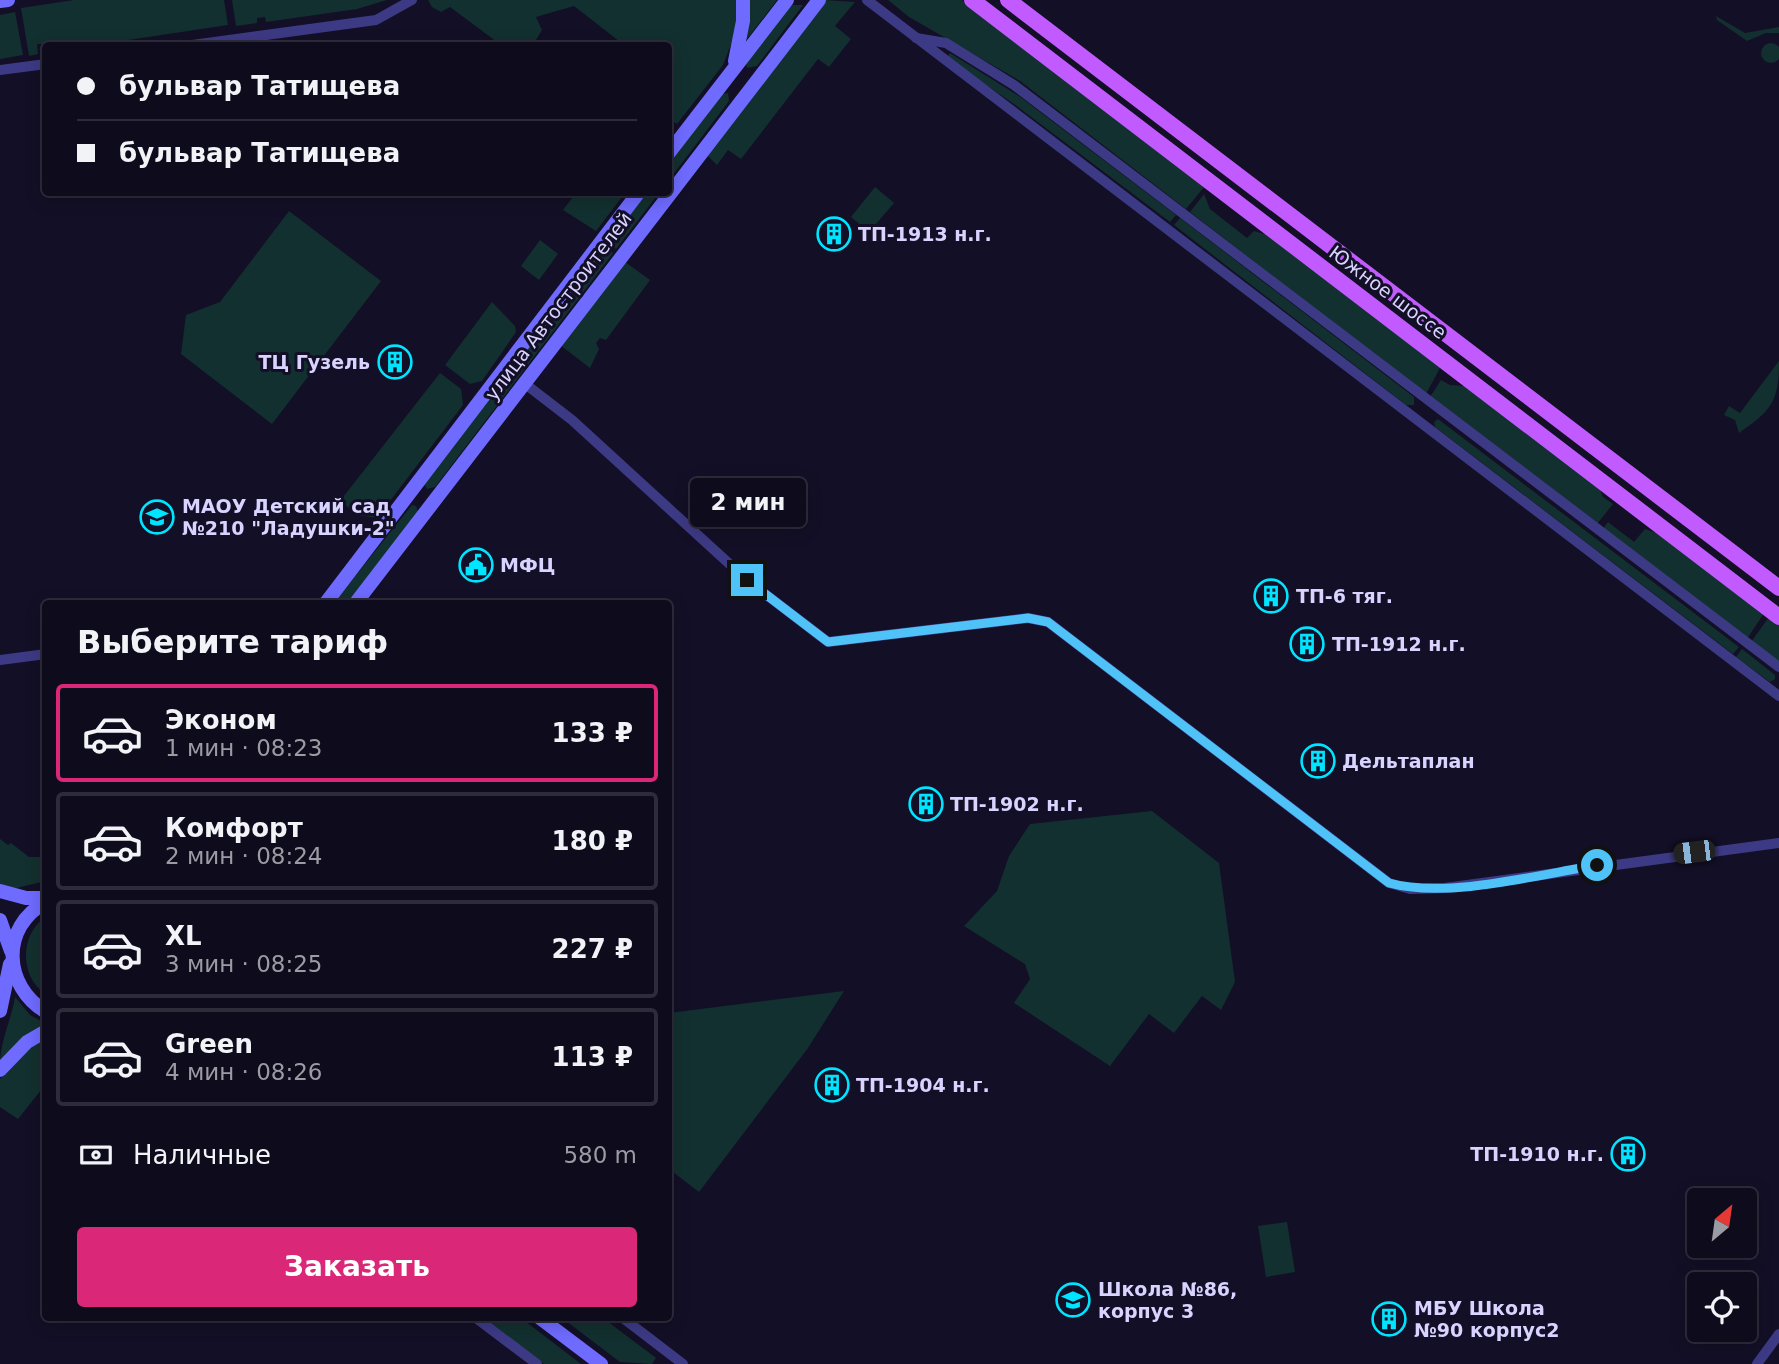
<!DOCTYPE html>
<html lang="ru">
<meta charset="utf-8">
<style>
:root{--surface:#0e0b1c;--page:#171425;--text:#f1f3f6;--muted:#9b9ba3;--line:#2e2b3b;--accent:#db2777}
body{margin:0;font-family:"DejaVu Sans",sans-serif;background:var(--page);color:var(--text);height:100vh;display:flex;flex-direction:column;font-size:26px;white-space:nowrap}
*{box-sizing:border-box;margin:0}
p{font-size:23px;color:var(--muted)}
.icon{flex:none;width:38px;height:38px;fill:none;stroke:currentColor;stroke-width:2;stroke-linecap:round;stroke-linejoin:round}
.map{position:relative;flex:1;overflow:hidden}
.side{position:absolute;left:42px;top:600px;width:630px;height:721px;display:flex;flex-direction:column;background:var(--surface);border-radius:7px;box-shadow:0 4px 18px #0003,0 0 0 2px var(--line)}
.side>*{flex:none}
.hud{position:absolute;left:42px;top:42px;width:630px;height:154px;border-radius:7px;box-shadow:0 4px 18px #0003,0 0 0 2px var(--line);display:grid;align-content:center;height:154px;padding:0 35px;background:var(--surface)}
.needle{width:46px;rotate:29deg}
.fabs{position:absolute;left:1687px;top:1188px;display:grid;gap:14px}
.fabs a{display:grid;place-items:center;width:70px;height:70px;border-radius:7px;background:var(--surface);box-shadow:0 4px 18px #0003,0 0 0 2px var(--line);font-size:35px}
.end{position:absolute;width:32px;height:32px;margin:-16px;border:9px solid #4fc3f7;background:#111;box-shadow:0 0 0 4px #111}
.from{border-radius:50%}
.bubble{position:absolute;height:49px;border-radius:7px;background:var(--surface);box-shadow:0 4px 18px #0003,0 0 0 2px var(--line);font-size:23px;font-weight:700;line-height:49px;text-align:center}
.car{position:absolute;width:21px;height:42px;margin:-21px -10px;border-radius:9px;box-shadow:0 0 5px 2px #0007;background:linear-gradient(#222 24%,#8ab4d8 0 40%,#222 0 76%,#8ab4d8 0 86%,#222 0)}
.hud b{display:flex;align-items:center;gap:24px;height:66px;font-size:26px}
.hud b+b{border-top:2px solid var(--line)}
.hud i{width:18px;height:18px;background:var(--text)}
ul{padding:0;list-style:none}
li{display:flex;align-items:center;gap:21px;height:98px;margin:0 14px 10px;padding:0 21px;border:4px solid var(--line);border-radius:7px}
li div{flex:1}
li b{display:block;font-size:26px}
li em{font-style:normal;font-weight:700}
li.current{border-color:var(--accent)}
li>.icon{width:63px;height:63px;stroke-width:1.5}
h2{padding:0 35px;font-size:32px;line-height:84px}
.pay{display:flex;align-items:center;gap:18px;height:77px;padding:0 35px;font-size:26px}
.pay p{margin-inline-start:auto}
.cta{display:flex;gap:14px;margin-top:auto;padding:14px 35px}
.cta a{flex:1;height:80px;border-radius:7px;background:var(--accent);color:#fff;font-size:28px;font-weight:700;line-height:80px;text-align:center}
.map>svg:first-child{display:block}
</style>
<div class="map">
<svg width="1779" height="1364" viewBox="0 0 1779 1364">
<rect width="100%" height="100%" fill="#130f26"/>
<!-- green -->
<g fill="#12302f">
<polygon points="74,0 224,0 228,25 95,45 37,44 38,54 29,56 21,8"/>
<polygon points="232,0 387,0 357,9 266,22 265,17 257,18 257,23 236,26"/>
<polygon points="428,0 738,0 735,34 723,65 677,124 669,119 668,46 624,45 574,6 536,17 542,30 533,45 501,45 450,7 441,12 432,7"/>
<polygon points="750,0 777,0 743,44"/>
<polygon points="825,0 855,2 835,26 851,39 829,67 818,59 741,159 728,150 717,165 707,155"/>
<polygon points="888,0 962,0 1205,186 1186,209 1020,81 909,17"/>
<polygon points="793,5 803,5 757,66 747,68 746,63 788,8"/>
<polygon points="15,12 23,55 0,59 0,15"/>
<polygon points="1716,16 1745,33 1779,27 1779,33 1766,33 1747,41 1717,20"/>
<circle cx="1771" cy="53" r="10"/>
<polygon points="950,53 1019,96 1176,215 1170,222 1014,104 951,61 947,57"/>
<polygon points="728,93 729,101 669,180 668,164 722,94"/>
<polygon points="875,187 894,203 869,232 851,217"/>
<polygon points="576,193 576,192 625,193 596,231 563,210"/>
<polygon points="647,193 659,193 616,249 608,242"/>
<polygon points="1204,194 1210,209 1247,238 1254,231 1271,236 1441,366 1426,394 1190,212"/>
<polygon points="289,211 381,281 272,424 181,354 186,315 220,302"/>
<polygon points="1180,218 1414,397 1414,405 1406,405 1174,225"/>
<polygon points="540,240 558,254 539,280 521,266"/>
<polygon points="604,246 613,253 435,487 427,489 424,484"/>
<polygon points="621,259 650,280 606,340 600,338 596,343 599,349 590,368 560,345"/>
<polygon points="492,302 515,326 516,332 482,381 470,384 445,365"/>
<path d="M1779,361C1779,401 1772,410 1739,433L1735,420L1724,415L1729,406L1740,413Z"/>
<polygon points="440,373 461,389 463,405 377,518 358,515 340,501"/>
<polygon points="1441,380 1450,385 1466,386 1599,487 1603,497 1613,504 1597,524 1430,397"/>
<polygon points="1438,419 1739,647 1733,654 1435,427 1434,422"/>
<polygon points="412,505 416,506 418,512 347,604 333,604"/>
<polygon points="1608,522 1634,542 1645,529 1662,535 1764,613 1747,639 1603,529"/>
<polygon points="1769,617 1779,624 1779,663 1751,642"/>
<polygon points="1742,649 1775,675 1775,679 1770,682 1736,657"/>
<polygon points="1152,811 1219,863 1235,982 1221,1010 1202,996 1174,1033 1149,1014 1110,1066 1014,1003 1030,979 1025,964 964,926 997,891 1009,856 1030,824"/>
<polygon points="0,839 8,845 11,843 29,857 45,857 45,881 13,889 0,885"/>
<path d="M45,917V994C19,975 20,935 45,917Z"/>
<polygon points="844,991 808,1048 699,1192 669,1169 669,1013"/>
<path d="M15,997L30,1015L45,1023L27,1035L0,1065C0,1041 11,1021 15,997Z"/>
<polygon points="45,1040 45,1085 18,1119 0,1107 0,1079 29,1048"/>
<polygon points="1287,1222 1295,1272 1266,1277 1258,1226"/>
<polygon points="483,1318 521,1318 581,1364 544,1364"/>
<polygon points="562,1318 603,1318 656,1358 652,1364 620,1362"/>
</g>
<g fill="none" stroke-linecap="round" stroke-linejoin="round">
<!-- street -->
<g stroke="#3d3a85" stroke-width="10">
<polyline points="867,0 1779,696"/>
<polyline points="916,38 946,43 1014,85 1779,667"/>
<polyline points="185,46 376,20 412,0"/>
<polyline points="0,70 46,64"/>
<polyline points="524,383 572,420 747,580 828,642 1028,618 1048,622 1389,883 1410,889 1445,888 1779,843"/>
<polyline points="0,660 46,654"/>
<polyline points="476,1318 537,1364"/>
<polyline points="623,1318 683,1364"/>
<polyline points="1757,1364 1779,1334"/>
</g>
<!-- secondary -->
<g stroke="#6f6bff" stroke-width="14">
<polyline points="0,1 8,0"/>
<polyline points="735,61 743,21 743,0"/>
<polyline points="668,154 787,0"/>
<polyline points="325,604 639,192"/>
<polyline points="355,604 819,0"/>
<polyline points="0,891 26,898 46,898"/>
<path d="M46,902C0,927 3,986 46,1012"/>
<polyline points="0,920 11,951"/>
<polyline points="0,1011 10,964"/>
<polyline points="0,1070 27,1042 46,1031"/>
<polyline points="540,1318 601,1364"/>
</g>
<!-- primary -->
<g stroke="#c25bff" stroke-width="16">
<polyline points="972,0 1779,617"/>
<polyline points="1008,0 1779,588"/>
</g>
</g>
<g fill="none" stroke-linecap="round" stroke-linejoin="round">
<!-- route -->
<path stroke="#4fc3f7" stroke-width="9" d="M747,580L828,642L1028,618L1048,622L1389,883C1447,899 1537,875 1597,865"/>
</g>
<!-- icons -->
<defs>
<symbol id="building-ring" viewBox="-11 -11 22 22"><circle r="9.5" fill="#130f26" stroke="#00e5ff" stroke-width="1.5"/><path d="M-4-6H4V6H1V3H-1V6H-4ZM-2.5-4.3h1.7v1.8h-1.7ZM.8-4.3h1.7v1.8H.8ZM-2.5-1h1.7V.8h-1.7ZM.8-1h1.7V.8H.8Z" fill="#00e5ff"/></symbol>
<symbol id="school-ring" viewBox="-11 -11 22 22"><circle r="9.5" fill="#130f26" stroke="#00e5ff" stroke-width="1.5"/><path d="M0-5L7-2L0 1L-7-2ZM-4 1L0 2.5L4 1V4Q0 6-4 4Z" fill="#00e5ff"/></symbol>
<symbol id="civic-ring" viewBox="-11 -11 22 22"><circle r="9.5" fill="#130f26" stroke="#00e5ff" stroke-width="1.5"/><path d="M-.6-6.5H3V-4.5H.6V-3L4-1V1h2V6H-6V1h2V-1L-.6-3ZM-1.2 2.5V6h2.4V2.5Z" fill="#00e5ff"/></symbol>
</defs>
<g fill-rule="evenodd">
<use href="#building-ring" x="815" y="215" width="38" height="38"/>
<use href="#building-ring" x="376" y="343" width="38" height="38"/>
<use href="#school-ring" x="138" y="498" width="38" height="38"/>
<use href="#civic-ring" x="457" y="546" width="38" height="38"/>
<use href="#building-ring" x="1252" y="577" width="38" height="38"/>
<use href="#building-ring" x="1288" y="625" width="38" height="38"/>
<use href="#building-ring" x="1299" y="742" width="38" height="38"/>
<use href="#building-ring" x="907" y="785" width="38" height="38"/>
<use href="#building-ring" x="813" y="1066" width="38" height="38"/>
<use href="#building-ring" x="1609" y="1135" width="38" height="38"/>
<use href="#school-ring" x="1054" y="1281" width="38" height="38"/>
<use href="#building-ring" x="1370" y="1300" width="38" height="38"/>
</g>
<g text-anchor="middle" dominant-baseline="central" stroke-width="6" stroke-linejoin="round" paint-order="stroke">
<!-- poi labels -->
<g font-size="19" font-weight="bold" fill="#d9d4ff" stroke="#130f26" text-anchor="start">
<text x="858" y="234">ТП-1913 н.г.</text>
<text x="370" y="362" text-anchor="end">ТЦ Гузель</text>
<text x="182" y="506">МАОУ Детский сад<tspan x="182" dy="22">№210 "Ладушки-2"</tspan></text>
<text x="500" y="565">МФЦ</text>
<text x="1296" y="596">ТП-6 тяг.</text>
<text x="1332" y="644">ТП-1912 н.г.</text>
<text x="1342" y="761">Дельтаплан</text>
<text x="950" y="804">ТП-1902 н.г.</text>
<text x="856" y="1085">ТП-1904 н.г.</text>
<text x="1604" y="1154" text-anchor="end">ТП-1910 н.г.</text>
<text x="1098" y="1289">Школа №86,<tspan x="1098" dy="22">корпус 3</tspan></text>
<text x="1414" y="1308">МБУ Школа<tspan x="1414" dy="22">№90 корпус2</tspan></text>
</g>
<!-- street labels -->
<g font-size="19" fill="#d9d4ff" stroke="#130f26">
<text transform="translate(1388 292) rotate(37)">Южное шоссе</text>
<text transform="translate(558 306) rotate(-53)">улица Автостроителей</text>
</g>
</g>
</svg>
<div class="fabs">
<a><svg class="needle" viewBox="-14 -14 28 28"><path d="M0-13l5 13h-10z" fill="#e53935"/><path d="M0 13l5-13h-10z" fill="#9b9ba3"/></svg></a>
<a><svg class="icon" aria-label="locate" viewBox="0 0 24 24"><circle cx="12" cy="12" r="6"/><path d="M12 2v4M12 18v4M2 12h4M18 12h4"/></svg></a>
</div>
<i class="end from" style="left:1597px;top:865px"></i>
<i class="end" style="left:747px;top:580px"></i>
<div class="bubble" style="left:690px;top:478px;width:116px">2 мин</div>
<i class="car" style="left:1694px;top:852px;rotate:263deg"></i>
<div class="hud">
<b><i class="from"></i>бульвар Татищева</b>
<b><i></i>бульвар Татищева</b>
</div>
<section class="side">
<h2>Выберите тариф</h2>
<ul>
<li class="current"><svg class="icon" aria-label="car" viewBox="0 0 24 24"><path d="M5 17H2v-5l4-1 3-4h7l3 4 3 1v5h-3M9 17h6M6 11h13"/><circle cx="7" cy="17" r="2"/><circle cx="17" cy="17" r="2"/></svg><div><b>Эконом</b><p>1 мин · 08:23</p></div><em>133 ₽</em></li>
<li><svg class="icon" aria-label="car" viewBox="0 0 24 24"><path d="M5 17H2v-5l4-1 3-4h7l3 4 3 1v5h-3M9 17h6M6 11h13"/><circle cx="7" cy="17" r="2"/><circle cx="17" cy="17" r="2"/></svg><div><b>Комфорт</b><p>2 мин · 08:24</p></div><em>180 ₽</em></li>
<li><svg class="icon" aria-label="car" viewBox="0 0 24 24"><path d="M5 17H2v-5l4-1 3-4h7l3 4 3 1v5h-3M9 17h6M6 11h13"/><circle cx="7" cy="17" r="2"/><circle cx="17" cy="17" r="2"/></svg><div><b>XL</b><p>3 мин · 08:25</p></div><em>227 ₽</em></li>
<li><svg class="icon" aria-label="car" viewBox="0 0 24 24"><path d="M5 17H2v-5l4-1 3-4h7l3 4 3 1v5h-3M9 17h6M6 11h13"/><circle cx="7" cy="17" r="2"/><circle cx="17" cy="17" r="2"/></svg><div><b>Green</b><p>4 мин · 08:26</p></div><em>113 ₽</em></li>
</ul>
<div class="pay"><svg class="icon" aria-label="cash" viewBox="0 0 24 24"><path d="M3 7h18v10H3z"/><circle cx="12" cy="12" r="2"/></svg>Наличные<p>580 m</p></div>
<div class="cta"><a>Заказать</a></div>
</section>
</div>
